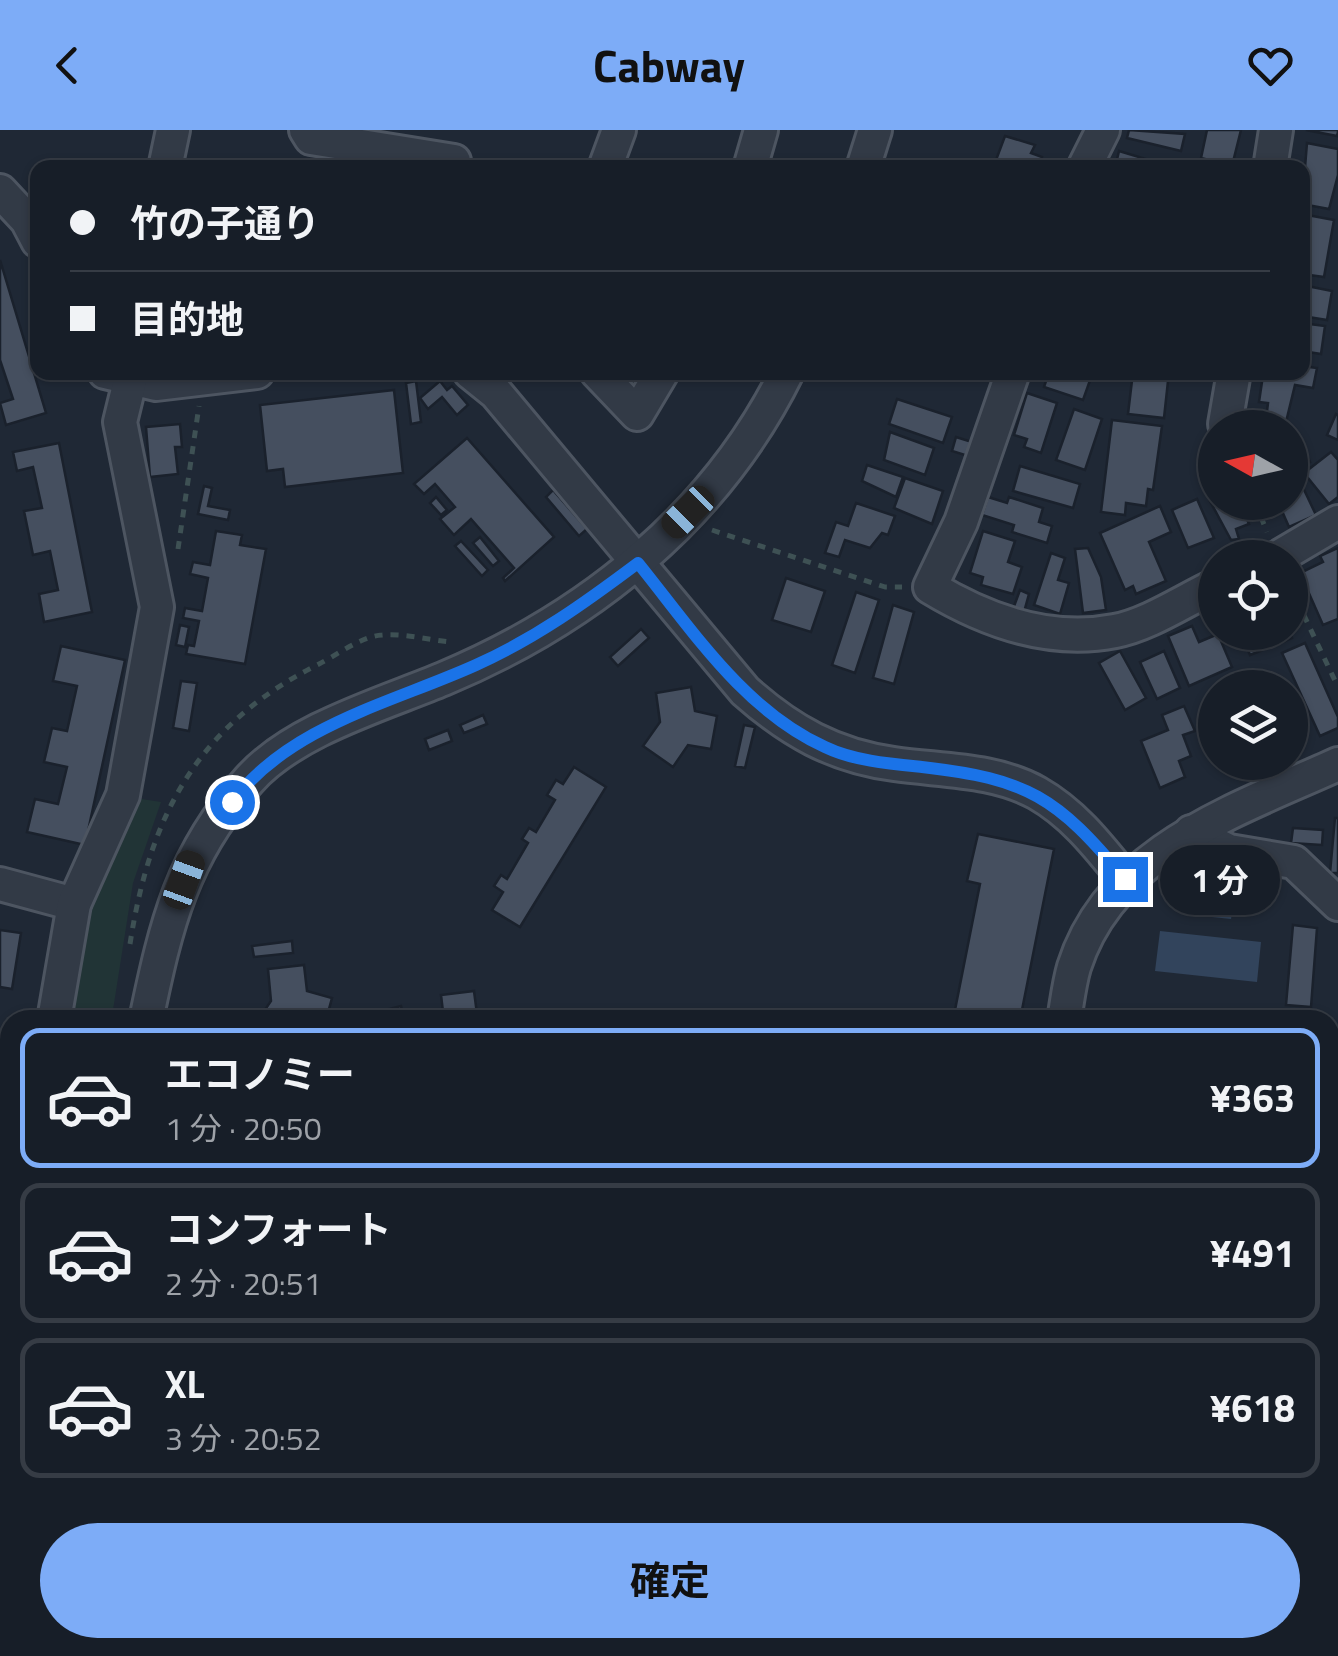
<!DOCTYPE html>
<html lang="ja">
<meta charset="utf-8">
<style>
:root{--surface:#171e28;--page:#202730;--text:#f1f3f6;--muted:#9ea2a8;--line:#363c45;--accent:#7dacf7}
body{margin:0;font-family:"Titillium Web","Noto Sans JP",sans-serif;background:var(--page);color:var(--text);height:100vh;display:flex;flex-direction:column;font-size:38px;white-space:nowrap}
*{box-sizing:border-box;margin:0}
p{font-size:32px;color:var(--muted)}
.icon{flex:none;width:55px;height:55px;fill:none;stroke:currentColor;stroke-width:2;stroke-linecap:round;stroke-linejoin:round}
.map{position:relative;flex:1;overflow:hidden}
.sheet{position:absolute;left:0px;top:880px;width:1340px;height:648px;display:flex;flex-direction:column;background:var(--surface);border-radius:30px 30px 0 0;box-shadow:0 2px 8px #0004,0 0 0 2px var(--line)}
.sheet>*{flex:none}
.banner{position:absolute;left:30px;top:30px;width:1280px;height:220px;border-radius:20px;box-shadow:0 2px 8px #0004,0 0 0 2px var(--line);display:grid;align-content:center;height:220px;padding:0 40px;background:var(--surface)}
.needle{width:65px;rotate:278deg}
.tools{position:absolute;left:1198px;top:280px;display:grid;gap:20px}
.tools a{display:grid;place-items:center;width:110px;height:110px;border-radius:50%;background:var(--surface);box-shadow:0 2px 8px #0004,0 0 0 2px var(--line);font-size:50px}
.end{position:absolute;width:45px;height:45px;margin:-22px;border:12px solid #1a73e8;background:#fff;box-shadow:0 0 0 5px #fff}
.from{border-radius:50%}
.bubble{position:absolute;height:70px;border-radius:35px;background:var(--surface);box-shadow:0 2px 8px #0004,0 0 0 2px var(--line);font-size:32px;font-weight:700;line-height:70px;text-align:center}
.car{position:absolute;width:30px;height:60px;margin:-30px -15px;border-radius:12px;box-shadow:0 0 8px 2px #0007;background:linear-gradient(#222 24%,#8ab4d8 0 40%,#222 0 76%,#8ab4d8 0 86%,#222 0)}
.banner b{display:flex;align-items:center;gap:35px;height:95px;font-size:38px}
.banner b+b{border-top:2px solid var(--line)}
.banner i{width:25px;height:25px;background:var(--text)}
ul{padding:18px 0 0;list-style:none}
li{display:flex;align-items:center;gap:30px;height:140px;margin:0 20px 15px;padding:0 20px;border:5px solid var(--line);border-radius:20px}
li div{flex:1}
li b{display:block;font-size:38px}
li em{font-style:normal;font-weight:700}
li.active{border-color:var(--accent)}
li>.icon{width:90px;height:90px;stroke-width:1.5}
.cta{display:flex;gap:20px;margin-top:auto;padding:20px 40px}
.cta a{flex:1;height:115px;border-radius:60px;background:var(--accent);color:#111;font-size:40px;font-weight:700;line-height:115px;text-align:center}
header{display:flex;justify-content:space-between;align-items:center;height:130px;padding:0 40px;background:var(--accent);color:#111;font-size:45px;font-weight:700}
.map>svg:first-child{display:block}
</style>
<header><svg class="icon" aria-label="back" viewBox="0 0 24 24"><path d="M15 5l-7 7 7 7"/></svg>Cabway<svg class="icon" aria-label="heart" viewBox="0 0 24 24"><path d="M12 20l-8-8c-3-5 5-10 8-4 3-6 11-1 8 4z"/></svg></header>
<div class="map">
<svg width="1338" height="1526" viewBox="0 0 1338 1526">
<rect width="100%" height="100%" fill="#1f2835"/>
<!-- green -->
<g fill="#213436">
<polygon points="135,668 161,672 133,753 113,880 101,890 66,890 84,785"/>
<polygon points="72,1518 412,1518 410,1526 72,1526"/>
</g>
<!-- water -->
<g fill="#32445c">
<polygon points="1185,765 1234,770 1231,789 1183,784"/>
<polygon points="1160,801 1261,812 1257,852 1155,841"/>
<polygon points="211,1518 316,1518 313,1526 205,1526"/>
</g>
<!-- building -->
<g fill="#454f5f" stroke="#1a212c" stroke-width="2.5">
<polygon points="1129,0 1185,4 1181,21 1127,8"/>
<polygon points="1207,0 1241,0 1232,36 1201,28"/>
<polygon points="1306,0 1338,0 1338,2 1337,6"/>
<polygon points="1005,6 1035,15 1031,23 1042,27 1039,38 993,38"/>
<polygon points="1307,13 1338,19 1338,45 1329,79 1302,74"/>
<polygon points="1119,21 1159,33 1157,38 1115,38"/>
<polygon points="1302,84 1334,90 1324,147 1302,144"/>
<polygon points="0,130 46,283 6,295 0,273 13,269 0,230"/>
<polygon points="1302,155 1332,161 1327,190 1302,186"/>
<polygon points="1302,193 1325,196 1321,224 1302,221"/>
<polygon points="1302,236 1317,238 1313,258 1295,255 1286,292 1266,289 1268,273 1259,272 1263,245 1302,242"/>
<polygon points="1049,242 1093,242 1083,270 1044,257"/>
<polygon points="1133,242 1169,242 1164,288 1128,284"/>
<polygon points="416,251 421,292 411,294 406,253"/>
<polygon points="440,251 447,260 452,256 468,275 457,285 442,267 428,279 420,268"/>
<polygon points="394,260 403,343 285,357 283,339 267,341 260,275"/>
<polygon points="1027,263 1057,273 1041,323 1024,317 1027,309 1014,305"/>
<polygon points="897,269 952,287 943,313 889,294"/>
<polygon points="1074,279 1102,289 1085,340 1056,330"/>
<polygon points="1336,284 1338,285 1338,310 1327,305"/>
<polygon points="1112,290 1162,296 1153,360 1148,359 1146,376 1126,373 1125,385 1101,382"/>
<polygon points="180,294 182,317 175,317 178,344 150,347 146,297"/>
<polygon points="890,302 934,318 925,345 884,330"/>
<polygon points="956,307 972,312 968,326 952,321"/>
<polygon points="467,308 554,407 505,451 503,448 514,438 471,389 454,405 440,389 455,377 435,354 424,364 414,354"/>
<polygon points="1300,308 1310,332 1290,340 1290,312"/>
<polygon points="59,313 92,482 44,492 39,464 58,460 50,421 33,425 24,381 42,378 33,337 17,341 13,322"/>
<polygon points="1331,322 1338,330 1338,367 1329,374 1304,343"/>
<polygon points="867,335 903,347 896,367 862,351"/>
<polygon points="1020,336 1080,354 1073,378 1013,361"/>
<polygon points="1298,347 1316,385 1289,397 1282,381 1275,385 1270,372 1290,372 1290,351"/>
<polygon points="905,348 943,361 932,394 894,378"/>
<polygon points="204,356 212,358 208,376 230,380 228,390 198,384"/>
<polygon points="1215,356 1215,372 1240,372 1249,394 1236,399 1239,409 1231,410 1204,360"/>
<polygon points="553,360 587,399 579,406 546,367"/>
<polygon points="436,367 447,380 441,385 430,373"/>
<polygon points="988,367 1007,373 1009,367 1043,378 1039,392 1052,396 1047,413 1012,402 1014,395 982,385"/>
<polygon points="1197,369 1214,408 1188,418 1172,380"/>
<polygon points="856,373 895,386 888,405 882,403 870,418 845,410 839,427 825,423 836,392 848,396"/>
<polygon points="1160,376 1171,402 1149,412 1166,451 1136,464 1133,456 1125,460 1100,403"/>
<polygon points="216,401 242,405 240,415 266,419 245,534 186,524 188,515 194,516 199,491 183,488 185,478 202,481 208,448 190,444 193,432 210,435"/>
<polygon points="983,401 1015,411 1008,432 1022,437 1013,464 981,455 983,447 970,443"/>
<polygon points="480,407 499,431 493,436 473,413"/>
<polygon points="461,411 488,440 482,446 455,416"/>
<polygon points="1088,418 1101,447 1106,480 1083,483 1075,419"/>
<polygon points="1338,418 1338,489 1323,495 1300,443 1323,432 1320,426"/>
<polygon points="1051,423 1065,428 1058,450 1069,453 1060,484 1034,475"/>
<polygon points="786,448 825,461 811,502 772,490"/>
<polygon points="1020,460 1029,464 1024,482 1013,479"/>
<polygon points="856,462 879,470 855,543 832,535"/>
<polygon points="893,475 914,482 894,554 873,548"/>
<polygon points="180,495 189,497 185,517 176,515"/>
<polygon points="1192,496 1199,512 1218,504 1232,537 1189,556 1168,506"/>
<polygon points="641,499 649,508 618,536 610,527"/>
<polygon points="1241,502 1290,502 1292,508 1250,525"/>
<polygon points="1305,513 1338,587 1338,598 1320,606 1282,523"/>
<polygon points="61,516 125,530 85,715 27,702 35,669 58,674 67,637 44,632 52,598 67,601 77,556 53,551"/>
<polygon points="1120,521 1146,568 1125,580 1099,533"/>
<polygon points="1164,521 1180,558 1157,569 1140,532"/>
<polygon points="181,551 197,553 189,601 173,598"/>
<polygon points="691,557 695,581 717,586 711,619 688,615 673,637 643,616 660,592 656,563"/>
<polygon points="1215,574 1215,613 1201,580"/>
<polygon points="1184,576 1195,601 1183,605 1191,626 1179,631 1185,647 1160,658 1141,611 1168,600 1162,585"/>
<polygon points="483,585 487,594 464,603 460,595"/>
<polygon points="744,595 755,597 745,638 735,636"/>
<polygon points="448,600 452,611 429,620 425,609"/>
<polygon points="574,637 606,657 520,797 492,780 503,762 494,756 501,745 507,749 528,713 522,709 529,698 536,702 555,670 547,665 556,650 563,654"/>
<polygon points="1335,688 1338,688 1338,743 1330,743"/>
<polygon points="1293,698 1323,700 1322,715 1291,713"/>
<polygon points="978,704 1054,719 1020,890 953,890 980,754 967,751"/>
<polygon points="1293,795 1317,798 1311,877 1286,875"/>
<polygon points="0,800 21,803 12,859 0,857"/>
<polygon points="292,811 293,823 254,827 252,816"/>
<polygon points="304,835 307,861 332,868 326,890 258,890 271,871 268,839"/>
<polygon points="474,861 477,884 501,890 444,890 441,865"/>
<polygon points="401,876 404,890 393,890 390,879"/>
<polygon points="0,975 10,976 10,1038 0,1036"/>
<polygon points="0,1063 8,1064 5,1086 10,1087 10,1213 0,1218"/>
<polygon points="1330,1103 1338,1104 1338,1187 1330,1186"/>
<polygon points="1330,1212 1338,1213 1338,1367 1330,1366"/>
<polygon points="1338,1397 1338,1430 1330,1432 1330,1399"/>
<polygon points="1330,1458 1337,1459 1337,1488 1330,1487"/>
<polygon points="1330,1498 1333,1526 1284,1526 1284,1518 1330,1518"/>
<polygon points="480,1518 514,1518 515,1526 480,1526"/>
<polygon points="616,1518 649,1518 650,1526 617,1526"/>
<polygon points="707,1518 744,1518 745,1526 707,1526"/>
<polygon points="781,1518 852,1518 852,1526 780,1526"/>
<polygon points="1101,1518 1139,1518 1137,1526 1099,1526"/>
<rect x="1168" y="1518" width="39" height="8"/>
<polygon points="685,1520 685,1526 661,1526 661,1522"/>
</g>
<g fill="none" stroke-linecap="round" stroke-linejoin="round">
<defs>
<g id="minor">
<polyline points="306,0 311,8 454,31"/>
<polyline points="165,38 173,0"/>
<polyline points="605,38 619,0"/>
<polyline points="750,38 761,0"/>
<polyline points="863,38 875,0"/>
<polyline points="1084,38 1103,0"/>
<polyline points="1270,38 1276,0"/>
<polyline points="0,61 27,90 38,111"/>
<polyline points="105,242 156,254 257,242"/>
<path d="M470,242L496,263L745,561C790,601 834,626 894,634C942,641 994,639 1037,663C1074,684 1099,717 1125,749"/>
<polyline points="597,242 637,284 662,242"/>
<path d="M1013,242L961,392L930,457C986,491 1049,514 1115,501C1148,495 1185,470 1215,456"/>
<polyline points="1225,294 1234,242"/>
<polyline points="1277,428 1338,392"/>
<polyline points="1191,702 1229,721 1294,732 1338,774"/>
<polyline points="0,754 74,774"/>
<polyline points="54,890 74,774 123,665 157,477 120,292 130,251"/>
<path d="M146,890C166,794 182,725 249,650C293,600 383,574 443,549C589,488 716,386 787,242"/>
<path d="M1064,890C1067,873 1069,854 1074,837C1111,720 1237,680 1338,634"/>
<polyline points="0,931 10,932"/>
<polyline points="0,1234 10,1233"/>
<polyline points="41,1526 41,1518"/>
<polyline points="437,1526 439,1518"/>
<polyline points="1068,1526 1071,1518"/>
<polyline points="1255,1526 1255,1518"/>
</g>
</defs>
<!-- minor casing -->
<use href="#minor" stroke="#4d5561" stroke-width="38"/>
<!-- path -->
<g stroke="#3e5154" stroke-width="5" stroke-dasharray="8 8" stroke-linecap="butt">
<polyline points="1255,372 1267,402"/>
<polyline points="712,400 885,457 902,457"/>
<polyline points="178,419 199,276"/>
<polyline points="1290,456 1338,557"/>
<path d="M130,814C150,685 197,595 319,534C337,525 362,506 382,505C404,503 429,510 451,512"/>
<polyline points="0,1512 10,1406"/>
<polyline points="79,1518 92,1526"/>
<polyline points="137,1526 139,1518"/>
<polyline points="381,1526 384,1518"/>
<polyline points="865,1526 865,1518"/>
</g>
<!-- minor -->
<use href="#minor" stroke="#323a46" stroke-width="32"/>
</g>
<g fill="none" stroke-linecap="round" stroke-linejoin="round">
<!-- route -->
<path stroke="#1a73e8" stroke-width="12" d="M232,672C290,595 392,573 476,535C536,508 586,472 638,433C693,501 744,580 825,617C854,631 891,634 922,637C1028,649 1057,667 1125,749"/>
</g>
</svg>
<div class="tools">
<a><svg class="needle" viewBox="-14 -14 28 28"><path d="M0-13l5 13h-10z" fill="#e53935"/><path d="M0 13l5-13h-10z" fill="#9ea2a8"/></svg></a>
<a><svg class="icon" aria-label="locate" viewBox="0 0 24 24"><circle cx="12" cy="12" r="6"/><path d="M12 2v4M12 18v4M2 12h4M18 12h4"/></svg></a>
<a><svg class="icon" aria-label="layers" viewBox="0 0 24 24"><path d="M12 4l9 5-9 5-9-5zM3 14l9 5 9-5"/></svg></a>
</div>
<i class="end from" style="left:232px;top:672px"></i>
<i class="end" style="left:1125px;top:749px"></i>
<div class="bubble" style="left:1160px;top:715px;width:120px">1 分</div>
<i class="car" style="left:688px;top:382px;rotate:225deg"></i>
<i class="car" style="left:184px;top:750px;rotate:20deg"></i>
<div class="banner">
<b><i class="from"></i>竹の子通り</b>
<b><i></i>目的地</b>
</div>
<section class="sheet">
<ul>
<li class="active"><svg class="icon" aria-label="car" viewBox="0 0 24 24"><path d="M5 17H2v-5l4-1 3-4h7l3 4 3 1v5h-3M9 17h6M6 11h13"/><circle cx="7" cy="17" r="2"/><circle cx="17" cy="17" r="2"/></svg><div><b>エコノミー</b><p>1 分 · 20:50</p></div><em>¥363</em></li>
<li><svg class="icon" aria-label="car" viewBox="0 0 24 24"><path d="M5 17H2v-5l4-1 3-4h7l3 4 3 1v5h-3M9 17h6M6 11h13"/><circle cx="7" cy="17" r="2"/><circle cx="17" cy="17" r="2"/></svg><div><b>コンフォート</b><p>2 分 · 20:51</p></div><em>¥491</em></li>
<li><svg class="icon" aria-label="car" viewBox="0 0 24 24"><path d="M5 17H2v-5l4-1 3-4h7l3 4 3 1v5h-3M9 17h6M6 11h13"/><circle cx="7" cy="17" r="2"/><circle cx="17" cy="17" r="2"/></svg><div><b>XL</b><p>3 分 · 20:52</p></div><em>¥618</em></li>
</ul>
<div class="cta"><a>確定</a></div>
</section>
</div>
